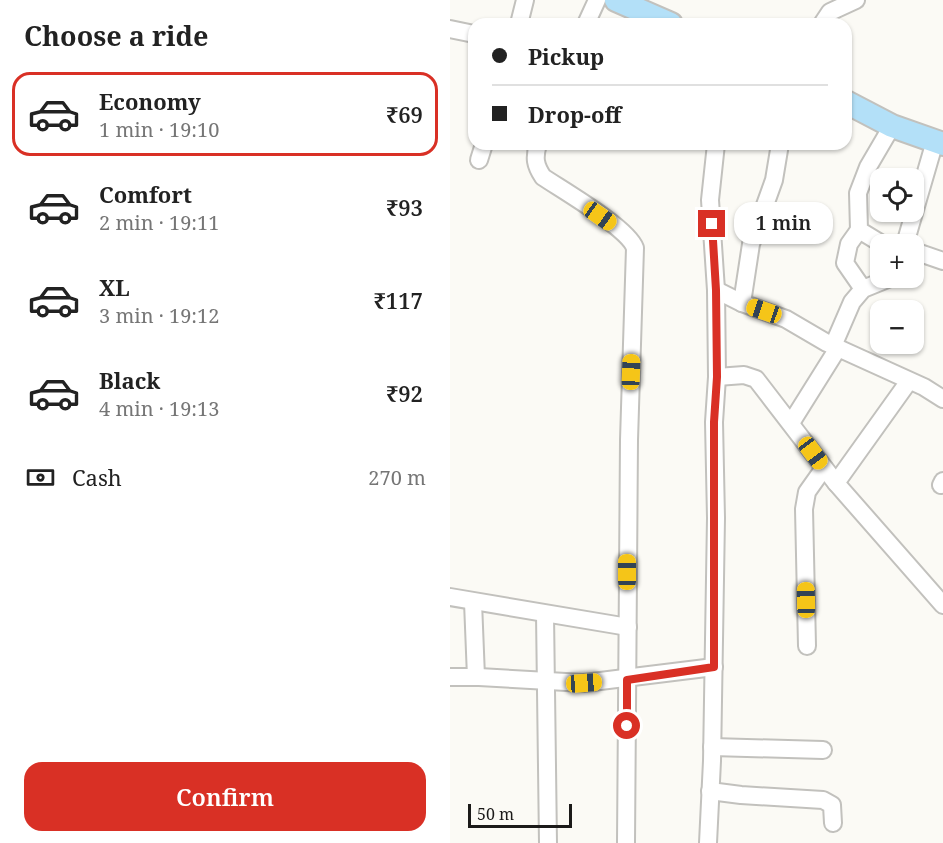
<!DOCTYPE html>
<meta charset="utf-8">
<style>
:root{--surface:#fff;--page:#f2f2f2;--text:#222;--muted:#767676;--line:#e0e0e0;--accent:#d93025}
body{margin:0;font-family:"Noto Serif",serif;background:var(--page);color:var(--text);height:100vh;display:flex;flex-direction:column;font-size:22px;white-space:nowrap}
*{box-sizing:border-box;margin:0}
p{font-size:20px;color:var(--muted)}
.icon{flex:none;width:33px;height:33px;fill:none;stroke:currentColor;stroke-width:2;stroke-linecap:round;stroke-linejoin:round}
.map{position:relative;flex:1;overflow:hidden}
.drawer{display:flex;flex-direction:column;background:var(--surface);width:450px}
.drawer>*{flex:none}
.banner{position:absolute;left:18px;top:18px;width:384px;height:132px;border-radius:18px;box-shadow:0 2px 4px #0004;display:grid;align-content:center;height:132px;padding:0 24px;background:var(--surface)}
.buttons{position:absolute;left:420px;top:168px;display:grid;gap:12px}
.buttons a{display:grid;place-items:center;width:54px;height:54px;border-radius:12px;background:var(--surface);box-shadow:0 2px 4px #0004;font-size:30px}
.scale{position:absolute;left:18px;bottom:15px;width:104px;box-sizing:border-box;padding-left:6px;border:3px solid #1b1a19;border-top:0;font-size:16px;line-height:21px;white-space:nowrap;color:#1b1a19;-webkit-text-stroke:4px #fbfaf5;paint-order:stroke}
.end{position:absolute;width:27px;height:27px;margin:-14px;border:8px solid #d93025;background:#fff;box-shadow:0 0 0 3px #fff}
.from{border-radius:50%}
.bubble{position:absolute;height:42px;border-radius:18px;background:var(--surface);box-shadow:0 2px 4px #0004;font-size:20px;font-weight:600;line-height:42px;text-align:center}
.car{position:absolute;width:18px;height:36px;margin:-18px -9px;border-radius:8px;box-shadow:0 0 4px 2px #0007;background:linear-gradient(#f5c518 24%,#345 0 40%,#f5c518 0 76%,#345 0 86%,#f5c518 0)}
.banner b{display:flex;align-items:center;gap:21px;height:57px;font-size:22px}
.banner b+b{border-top:2px solid var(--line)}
.banner i{width:15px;height:15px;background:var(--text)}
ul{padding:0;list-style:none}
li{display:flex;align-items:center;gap:18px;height:84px;margin:0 12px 9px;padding:0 12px;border:3px solid transparent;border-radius:18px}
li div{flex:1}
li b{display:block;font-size:22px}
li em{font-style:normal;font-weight:600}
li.current{border-color:var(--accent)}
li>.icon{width:54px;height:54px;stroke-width:1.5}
h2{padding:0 24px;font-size:27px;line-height:72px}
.pay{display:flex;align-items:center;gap:15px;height:66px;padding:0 24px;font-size:22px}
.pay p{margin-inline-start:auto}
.primary-button{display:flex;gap:12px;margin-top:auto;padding:12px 24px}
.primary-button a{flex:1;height:69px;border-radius:18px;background:var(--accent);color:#fff;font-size:24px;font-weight:600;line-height:69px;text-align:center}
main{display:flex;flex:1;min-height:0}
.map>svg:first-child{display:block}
</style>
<main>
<section class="drawer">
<h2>Choose a ride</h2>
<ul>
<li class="current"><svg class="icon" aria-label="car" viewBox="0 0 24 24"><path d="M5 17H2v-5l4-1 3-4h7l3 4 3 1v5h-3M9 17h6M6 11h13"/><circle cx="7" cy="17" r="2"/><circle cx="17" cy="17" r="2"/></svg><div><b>Economy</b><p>1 min · 19:10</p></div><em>₹69</em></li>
<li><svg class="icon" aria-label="car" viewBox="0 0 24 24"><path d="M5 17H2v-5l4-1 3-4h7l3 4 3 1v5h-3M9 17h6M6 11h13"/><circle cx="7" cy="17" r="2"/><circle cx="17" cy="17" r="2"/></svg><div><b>Comfort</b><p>2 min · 19:11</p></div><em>₹93</em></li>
<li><svg class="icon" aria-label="car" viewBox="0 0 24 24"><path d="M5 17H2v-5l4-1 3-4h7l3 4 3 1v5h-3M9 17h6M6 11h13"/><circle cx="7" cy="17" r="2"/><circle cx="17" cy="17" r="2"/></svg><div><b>XL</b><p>3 min · 19:12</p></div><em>₹117</em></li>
<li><svg class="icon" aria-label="car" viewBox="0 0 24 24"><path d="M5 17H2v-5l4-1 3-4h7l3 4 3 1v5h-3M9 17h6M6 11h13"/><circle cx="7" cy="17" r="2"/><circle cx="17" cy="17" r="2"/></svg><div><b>Black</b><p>4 min · 19:13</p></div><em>₹92</em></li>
</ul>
<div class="pay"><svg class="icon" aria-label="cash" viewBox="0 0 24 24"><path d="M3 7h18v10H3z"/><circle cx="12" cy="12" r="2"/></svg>Cash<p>270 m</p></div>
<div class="primary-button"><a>Confirm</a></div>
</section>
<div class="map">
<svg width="493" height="843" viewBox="0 0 493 843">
<rect width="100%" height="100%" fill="#fbfaf5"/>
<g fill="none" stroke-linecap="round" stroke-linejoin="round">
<defs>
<g id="street">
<polyline points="69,24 75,0"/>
<polyline points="136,24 147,0"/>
<polyline points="372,24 380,12 406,0"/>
<polyline points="0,29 24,34"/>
<path d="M88,144C84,158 85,165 93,177C114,191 178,228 185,248L179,440L176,843"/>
<polyline points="29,160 34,144"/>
<polyline points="409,230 399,244 395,263 413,289"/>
<polyline points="432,244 409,230 408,193 418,167 442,126"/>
<polyline points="455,244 485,141"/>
<polyline points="464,251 493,261"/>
<polyline points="266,290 292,303 336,319 377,343 474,387 493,399"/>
<polyline points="292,303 301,244 324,180 330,144"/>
<polyline points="383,346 402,302 413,289 440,278"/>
<polyline points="267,377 294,375 306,379 386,483 493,605"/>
<polyline points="341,423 388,348"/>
<polyline points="386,483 459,381"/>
<polyline points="491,485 493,481"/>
<polyline points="0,597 178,627"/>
<polyline points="23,602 26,677"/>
<polyline points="95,614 98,843"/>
<polyline points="357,646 354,509 357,492 374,468"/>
<polyline points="0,677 29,677 134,683 264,667"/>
<polyline points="262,747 373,750"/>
<polyline points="260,791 291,795 373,800 382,805 383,823"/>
<polyline points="258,843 262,761 266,518 264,422 267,377 266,290 260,200 266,144"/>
</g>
<g id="secondary">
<polyline points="166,0 221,24"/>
<polyline points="396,102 442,126 493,144"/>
</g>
</defs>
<!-- street casing -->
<use href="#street" stroke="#c2c1bd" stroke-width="20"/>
<!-- secondary casing -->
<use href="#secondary" stroke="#c2c1bd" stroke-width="26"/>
<!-- street -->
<use href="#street" stroke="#fff" stroke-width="16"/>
<!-- secondary -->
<use href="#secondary" stroke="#b3e0f8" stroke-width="22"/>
</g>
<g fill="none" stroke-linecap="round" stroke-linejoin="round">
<!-- route -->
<polyline stroke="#d93025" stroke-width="8" points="177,726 177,680 264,667 264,422 267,377 266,290 262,224"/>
</g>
</svg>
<div class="buttons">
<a><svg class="icon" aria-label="locate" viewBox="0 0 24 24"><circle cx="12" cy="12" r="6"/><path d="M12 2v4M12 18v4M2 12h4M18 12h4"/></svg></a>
<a>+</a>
<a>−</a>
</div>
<div class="scale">50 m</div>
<i class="end from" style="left:177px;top:726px"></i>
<i class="end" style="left:262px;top:224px"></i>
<div class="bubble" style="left:284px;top:202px;width:99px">1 min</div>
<i class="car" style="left:150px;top:216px;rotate:125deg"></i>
<i class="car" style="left:314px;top:311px;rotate:289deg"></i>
<i class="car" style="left:181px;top:372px;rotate:2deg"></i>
<i class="car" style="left:363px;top:453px;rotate:143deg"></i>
<i class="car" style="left:177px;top:572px;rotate:0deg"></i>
<i class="car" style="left:356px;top:600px;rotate:359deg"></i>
<i class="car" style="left:134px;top:683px;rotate:86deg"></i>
<div class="banner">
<b><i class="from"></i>Pickup</b>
<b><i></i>Drop-off</b>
</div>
</div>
</main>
